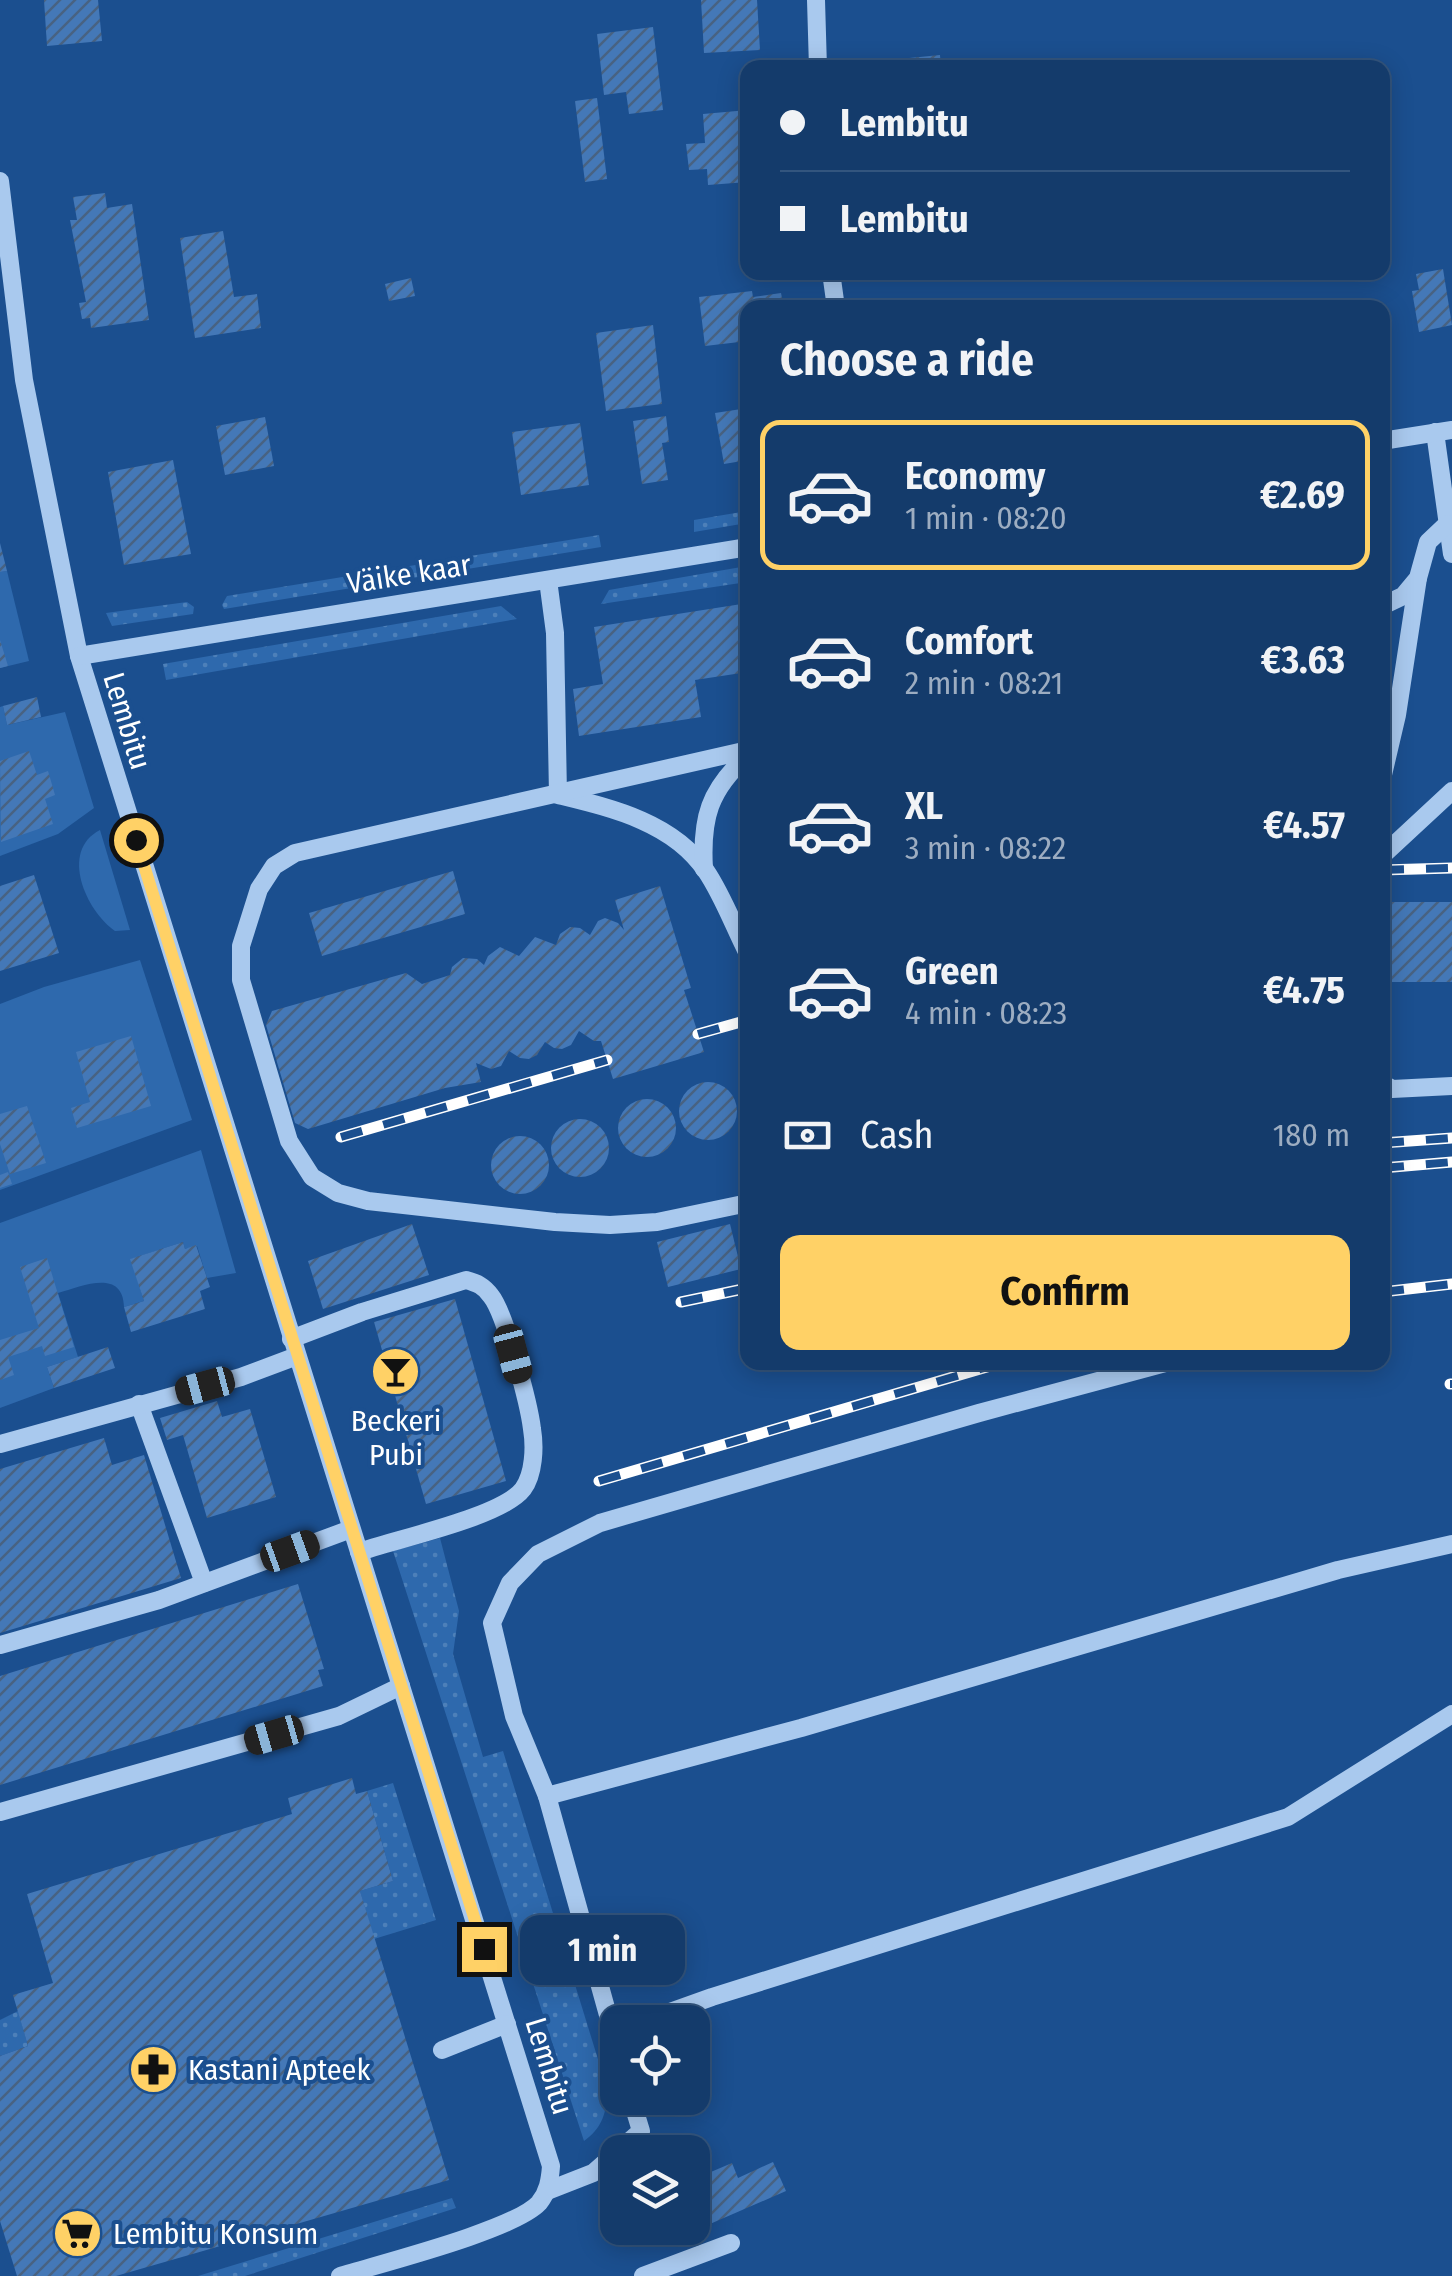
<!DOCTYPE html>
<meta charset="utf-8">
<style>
:root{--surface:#143b6b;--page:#214673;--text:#f1f3f6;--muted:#9dadc1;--line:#33557e;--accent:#ffd166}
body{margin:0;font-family:"Fira Sans Condensed",sans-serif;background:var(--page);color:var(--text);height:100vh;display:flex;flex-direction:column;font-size:38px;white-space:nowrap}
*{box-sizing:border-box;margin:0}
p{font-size:32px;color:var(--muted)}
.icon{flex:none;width:55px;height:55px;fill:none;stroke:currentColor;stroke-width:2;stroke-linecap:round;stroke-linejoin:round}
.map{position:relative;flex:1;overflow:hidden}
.details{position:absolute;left:740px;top:300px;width:650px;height:1070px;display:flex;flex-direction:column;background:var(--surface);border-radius:20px;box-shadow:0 5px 25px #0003,0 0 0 2px var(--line)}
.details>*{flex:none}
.top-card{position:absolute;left:740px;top:60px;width:650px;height:220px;border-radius:20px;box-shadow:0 5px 25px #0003,0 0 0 2px var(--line);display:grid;align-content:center;height:220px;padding:0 40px;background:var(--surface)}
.tools{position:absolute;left:600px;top:2005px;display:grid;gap:20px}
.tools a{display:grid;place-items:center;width:110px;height:110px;border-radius:20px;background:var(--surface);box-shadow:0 5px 25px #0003,0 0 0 2px var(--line);font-size:50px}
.end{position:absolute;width:45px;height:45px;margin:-22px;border:12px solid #ffd166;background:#111;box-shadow:0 0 0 5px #111}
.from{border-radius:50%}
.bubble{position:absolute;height:70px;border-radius:20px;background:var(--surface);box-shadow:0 5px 25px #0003,0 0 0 2px var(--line);font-size:32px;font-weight:700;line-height:70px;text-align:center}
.car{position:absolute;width:30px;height:60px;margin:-30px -15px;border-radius:12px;box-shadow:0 0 8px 2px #0007;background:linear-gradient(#222 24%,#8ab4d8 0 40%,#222 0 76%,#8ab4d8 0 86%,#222 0)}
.top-card b{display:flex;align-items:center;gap:35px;height:95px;font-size:38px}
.top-card b+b{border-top:2px solid var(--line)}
.top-card i{width:25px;height:25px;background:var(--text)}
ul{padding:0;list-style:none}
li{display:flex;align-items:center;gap:30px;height:150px;margin:0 20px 15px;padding:0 20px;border:5px solid transparent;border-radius:20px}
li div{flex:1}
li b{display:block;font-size:38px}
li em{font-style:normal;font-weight:700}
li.active{border-color:var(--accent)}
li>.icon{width:90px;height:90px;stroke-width:1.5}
h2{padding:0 40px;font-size:45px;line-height:120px}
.pay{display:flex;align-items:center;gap:25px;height:110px;padding:0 40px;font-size:38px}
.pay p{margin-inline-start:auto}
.button{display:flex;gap:20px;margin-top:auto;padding:20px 40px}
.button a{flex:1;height:115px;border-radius:20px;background:var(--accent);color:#111;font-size:40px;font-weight:700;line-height:115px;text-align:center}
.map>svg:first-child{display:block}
</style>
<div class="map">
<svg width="1452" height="2276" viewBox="0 0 1452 2276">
<defs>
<pattern id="grass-dots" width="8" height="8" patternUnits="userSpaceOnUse" patternTransform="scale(2.5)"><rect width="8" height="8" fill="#2e69ad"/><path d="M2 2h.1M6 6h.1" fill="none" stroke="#4d80b9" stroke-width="1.8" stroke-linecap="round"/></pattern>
<pattern id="building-hatch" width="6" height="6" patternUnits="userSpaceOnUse" patternTransform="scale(2.5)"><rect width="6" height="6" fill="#4478b7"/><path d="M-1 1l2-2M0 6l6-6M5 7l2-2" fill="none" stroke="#486282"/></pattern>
</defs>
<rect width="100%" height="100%" fill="#1b4f8f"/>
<!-- grass -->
<g fill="url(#grass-dots)">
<polygon points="747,511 747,523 694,532 694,520"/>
<polygon points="599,535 601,547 224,609 222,605 227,596"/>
<polygon points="747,566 747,582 601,604 609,590"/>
<polygon points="187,602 194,607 193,614 112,626 106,613"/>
<polygon points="501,606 517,619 166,680 163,664"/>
<path d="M440,1538L459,1611L453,1654L483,1757L503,1751L605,2082C609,2105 605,2127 584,2141L393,1551Z"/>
<polygon points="393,1783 436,1920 374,1939 360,1891 393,1881 367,1791"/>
<polygon points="18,2011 28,2046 0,2056 0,2020"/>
<polygon points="452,2198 456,2208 245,2276 198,2276"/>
</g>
<!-- garden -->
<g fill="#2e69ad">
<polygon points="7,571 29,661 0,668 0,572"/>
<polygon points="3,706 7,725 65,712 94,808 58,834 0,856 0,707"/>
<path d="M100,830L130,930L115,931C86,911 59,851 100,830Z"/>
<polygon points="140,960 192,1120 0,1190 0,1004 44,987"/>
<path d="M201,1150L236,1273L207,1278L197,1246L185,1249L183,1242L131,1259L144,1301L124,1307C123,1268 82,1286 58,1293L78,1357L47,1367L54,1388L0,1408V1223Z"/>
</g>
<!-- building -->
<g fill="url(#building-hatch)">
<polygon points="44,0 98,0 102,41 47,46"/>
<polygon points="701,0 757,0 760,50 704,53"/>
<polygon points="653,27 663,110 629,114 626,92 604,95 597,34"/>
<polygon points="940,55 941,68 889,68 889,60"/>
<polygon points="597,98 607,179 585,182 575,101"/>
<polygon points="748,110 748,182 708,185 707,169 689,170 686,144 705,143 703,114"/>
<polygon points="105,193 107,208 132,204 149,320 91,328 90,318 82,319 79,303 86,302 70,220 77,220 73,197"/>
<polygon points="223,231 234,297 257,294 261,328 195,338 180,238"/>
<polygon points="1443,269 1452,325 1419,332 1412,291 1419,290 1416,274"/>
<polygon points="1111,272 1144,272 1144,274 1113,280"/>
<polygon points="411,278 415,296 389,301 385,284"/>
<polygon points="752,291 753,297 781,293 784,308 748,308 748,341 705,346 699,297"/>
<polygon points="653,325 662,404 606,411 596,333"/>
<polygon points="748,408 748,460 724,464 715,413"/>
<polygon points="666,416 669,442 662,443 668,480 642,484 633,421"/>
<polygon points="265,417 274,466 225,475 216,426"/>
<polygon points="580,423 589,485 521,495 512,432"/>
<polygon points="173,460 191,554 124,565 108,472"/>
<polygon points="0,543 7,571 0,572"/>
<polygon points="1382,549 1390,582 1382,584"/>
<polygon points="748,603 748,672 695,680 701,717 579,736 573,689 603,684 594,627"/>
<polygon points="0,640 8,666 0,668"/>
<polygon points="37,697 41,717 7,725 3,706"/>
<polygon points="29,751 37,775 48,771 55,795 45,799 53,824 1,842 0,761"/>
<polygon points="453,871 465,914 322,956 309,913"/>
<polygon points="34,875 59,953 0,971 0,886"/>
<polygon points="660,886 691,988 684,990 704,1052 613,1079 601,1041 594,1041 579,1031 571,1045 562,1049 554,1048 545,1042 537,1055 529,1059 520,1058 509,1051 501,1066 491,1069 476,1063 481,1082 445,1088 308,1129 295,1123 266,1025 272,1011 406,973 422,984 450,975 452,967 463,958 477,959 484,965 488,956 500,947 519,956 535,937 556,945 560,934 570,927 580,928 590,935 598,921 605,918 618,923 624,930 615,900"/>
<rect x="1382" y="902" width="70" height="80"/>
<polygon points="131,1036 151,1106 77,1128 71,1108 90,1102 76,1052"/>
<circle cx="708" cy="1111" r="29"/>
<circle cx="647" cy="1128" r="29"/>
<polygon points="27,1106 46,1163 10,1174 0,1144 0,1114"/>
<circle cx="580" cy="1148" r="29"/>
<circle cx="520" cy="1165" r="29"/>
<polygon points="8,1172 12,1184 0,1188 0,1175"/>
<polygon points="412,1224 429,1275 323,1309 308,1261"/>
<polygon points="730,1224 741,1269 668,1287 657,1242"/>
<polygon points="183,1242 185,1249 196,1245 210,1287 200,1291 205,1309 131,1332 124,1307 144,1301 130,1259"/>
<polygon points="47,1258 74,1347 45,1356 42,1346 8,1357 14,1375 0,1380 0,1340 39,1328 20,1267"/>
<polygon points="455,1299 506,1481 426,1504 374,1322"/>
<polygon points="108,1347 115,1368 54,1388 47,1367"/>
<polygon points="217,1401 222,1417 250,1409 276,1497 207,1518 183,1435 167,1440 160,1418"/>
<polygon points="104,1438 112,1465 144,1455 181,1578 0,1633 0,1469"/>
<polygon points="298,1584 324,1669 318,1670 323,1686 0,1785 0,1676"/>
<polygon points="352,1778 356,1794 367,1791 393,1881 360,1891 449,2180 116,2276 17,2276 0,2221 0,2056 28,2046 13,1995 53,1983 27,1894 292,1814 288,1798"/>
<polygon points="773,2162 786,2191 680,2237 676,2228 692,2228 692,2180 732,2163 738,2178"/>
</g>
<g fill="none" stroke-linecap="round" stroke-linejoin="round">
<!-- minor -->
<g stroke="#a9c9ee" stroke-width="18">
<polyline points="816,0 818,68"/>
<path d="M0,181L24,380L79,656L551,2166C550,2180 548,2192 539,2203C514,2230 382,2263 340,2276"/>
<polyline points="831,272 836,308"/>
<polyline points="1435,432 1452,554"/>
<polyline points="1382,441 1452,430"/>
<path d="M548,580L555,633L558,795C611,808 673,822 706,871C723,896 734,927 748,954"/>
<polyline points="1382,606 1403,596 1418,578 1428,542 1447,524"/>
<polyline points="79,656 748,547"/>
<polyline points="748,750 295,853 274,866 259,889 241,946 241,980 289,1141 312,1177 338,1193 368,1201 555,1222 610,1225 657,1222 748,1203"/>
<polyline points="1382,779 1397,715 1418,578"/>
<polyline points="1382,856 1452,791"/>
<path d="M704,869C701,818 709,790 748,755"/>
<polyline points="1382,1083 1392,1089 1452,1086"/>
<path d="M291,1339L362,1312L466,1280C477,1283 484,1286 491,1296C505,1313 529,1404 532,1429C535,1447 534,1474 523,1489C502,1517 396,1539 359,1552"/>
<polyline points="139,1404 204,1583"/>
<polyline points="0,1444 241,1377 297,1356"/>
<polyline points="0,1645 159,1600 351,1529"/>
<polyline points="547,1796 514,1716 492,1623 510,1583 538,1554 600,1523 979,1413 1169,1362"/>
<polyline points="0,1812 339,1716 401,1686"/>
<polyline points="642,2022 712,1997 1288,1817 1452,1714"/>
<polyline points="442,2050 507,2024"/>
<polyline points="618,2051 547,1796 801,1728 1338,1570 1452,1544"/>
<polyline points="547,2191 593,2173 641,2131 631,2098"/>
<polyline points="643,2276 731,2243"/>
</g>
<defs>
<g id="rail">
<polyline points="1382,870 1452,868"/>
<polyline points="698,1034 748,1020"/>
<polyline points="341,1137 607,1060"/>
<polyline points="1382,1143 1452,1138"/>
<polyline points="1382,1168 1452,1162"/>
<polyline points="1382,1292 1452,1284"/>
<polyline points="681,1302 748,1288"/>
<polyline points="1450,1384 1452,1384"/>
<polyline points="599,1481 1004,1362"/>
</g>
</defs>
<!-- rail casing -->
<use href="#rail" stroke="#fff" stroke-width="11"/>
<!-- rail -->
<use href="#rail" stroke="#1b4f8f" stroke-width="8" stroke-dasharray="22" stroke-linecap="butt"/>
</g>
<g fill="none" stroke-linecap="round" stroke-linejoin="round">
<!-- route -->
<polyline stroke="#ffd166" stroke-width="12" points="136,840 484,1949"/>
</g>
<!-- icons -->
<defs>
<symbol id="bar-disc" viewBox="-11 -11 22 22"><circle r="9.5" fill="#ffd166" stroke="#1b4f8f"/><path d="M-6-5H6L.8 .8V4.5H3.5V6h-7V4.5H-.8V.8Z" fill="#111"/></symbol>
<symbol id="pharmacy-disc" viewBox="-11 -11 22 22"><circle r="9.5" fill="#ffd166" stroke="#1b4f8f"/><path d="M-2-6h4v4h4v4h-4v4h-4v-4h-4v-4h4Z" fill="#111"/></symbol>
<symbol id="supermarket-disc" viewBox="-11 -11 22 22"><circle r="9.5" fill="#ffd166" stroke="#1b4f8f"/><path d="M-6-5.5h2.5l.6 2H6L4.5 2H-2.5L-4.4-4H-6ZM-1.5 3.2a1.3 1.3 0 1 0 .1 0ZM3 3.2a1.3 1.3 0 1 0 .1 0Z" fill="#111"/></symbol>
</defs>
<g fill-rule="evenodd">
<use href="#bar-disc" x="368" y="1344" width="55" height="55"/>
<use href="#pharmacy-disc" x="126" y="2042" width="55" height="55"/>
<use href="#supermarket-disc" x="50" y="2206" width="55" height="55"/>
</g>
<g text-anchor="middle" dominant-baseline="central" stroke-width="8" stroke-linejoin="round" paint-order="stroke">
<!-- street labels -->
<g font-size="30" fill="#fff" stroke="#1b4f8f">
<text transform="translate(409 574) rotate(-9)">Väike kaar</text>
<text transform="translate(127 721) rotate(73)">Lembitu</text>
<text transform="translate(549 2066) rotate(73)">Lembitu</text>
</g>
<!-- poi labels -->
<g font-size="30" fill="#fff" stroke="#1b4f8f" text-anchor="start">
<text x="396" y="1421" text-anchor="middle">Beckeri<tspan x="396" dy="34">Pubi</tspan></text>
<text x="188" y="2070">Kastani Apteek</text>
<text x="113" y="2234">Lembitu Konsum</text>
</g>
</g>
</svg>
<div class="tools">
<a><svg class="icon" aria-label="locate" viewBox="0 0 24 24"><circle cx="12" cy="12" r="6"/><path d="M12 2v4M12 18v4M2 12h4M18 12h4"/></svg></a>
<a><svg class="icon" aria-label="layers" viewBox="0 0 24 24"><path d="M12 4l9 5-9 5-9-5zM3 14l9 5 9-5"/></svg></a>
</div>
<i class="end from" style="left:136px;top:840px"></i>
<i class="end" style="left:484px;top:1949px"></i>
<div class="bubble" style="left:520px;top:1915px;width:165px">1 min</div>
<i class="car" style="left:513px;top:1354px;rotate:165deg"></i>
<i class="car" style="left:205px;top:1386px;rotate:255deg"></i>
<i class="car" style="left:290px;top:1551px;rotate:70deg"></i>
<i class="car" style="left:274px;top:1735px;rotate:254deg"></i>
<div class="top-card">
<b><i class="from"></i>Lembitu</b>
<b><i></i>Lembitu</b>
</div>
<section class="details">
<h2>Choose a ride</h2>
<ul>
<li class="active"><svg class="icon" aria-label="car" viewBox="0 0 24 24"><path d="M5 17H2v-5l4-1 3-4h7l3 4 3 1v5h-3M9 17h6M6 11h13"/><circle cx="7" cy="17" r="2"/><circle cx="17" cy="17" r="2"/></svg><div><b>Economy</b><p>1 min · 08:20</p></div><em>€2.69</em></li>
<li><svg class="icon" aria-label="car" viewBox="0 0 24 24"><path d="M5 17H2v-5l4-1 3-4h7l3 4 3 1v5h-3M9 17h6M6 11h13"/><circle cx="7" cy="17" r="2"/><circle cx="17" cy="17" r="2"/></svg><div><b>Comfort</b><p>2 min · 08:21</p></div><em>€3.63</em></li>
<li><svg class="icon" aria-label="car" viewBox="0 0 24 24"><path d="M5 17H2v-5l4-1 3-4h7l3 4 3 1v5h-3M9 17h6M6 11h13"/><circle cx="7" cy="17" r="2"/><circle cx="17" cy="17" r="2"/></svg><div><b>XL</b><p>3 min · 08:22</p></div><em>€4.57</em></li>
<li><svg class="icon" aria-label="car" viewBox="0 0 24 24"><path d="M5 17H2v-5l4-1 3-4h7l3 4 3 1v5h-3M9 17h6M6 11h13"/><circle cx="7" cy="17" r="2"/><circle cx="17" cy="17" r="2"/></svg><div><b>Green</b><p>4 min · 08:23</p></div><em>€4.75</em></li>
</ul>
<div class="pay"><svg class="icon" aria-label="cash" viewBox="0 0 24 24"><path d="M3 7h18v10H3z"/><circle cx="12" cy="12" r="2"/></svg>Cash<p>180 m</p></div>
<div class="button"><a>Confirm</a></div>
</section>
</div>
